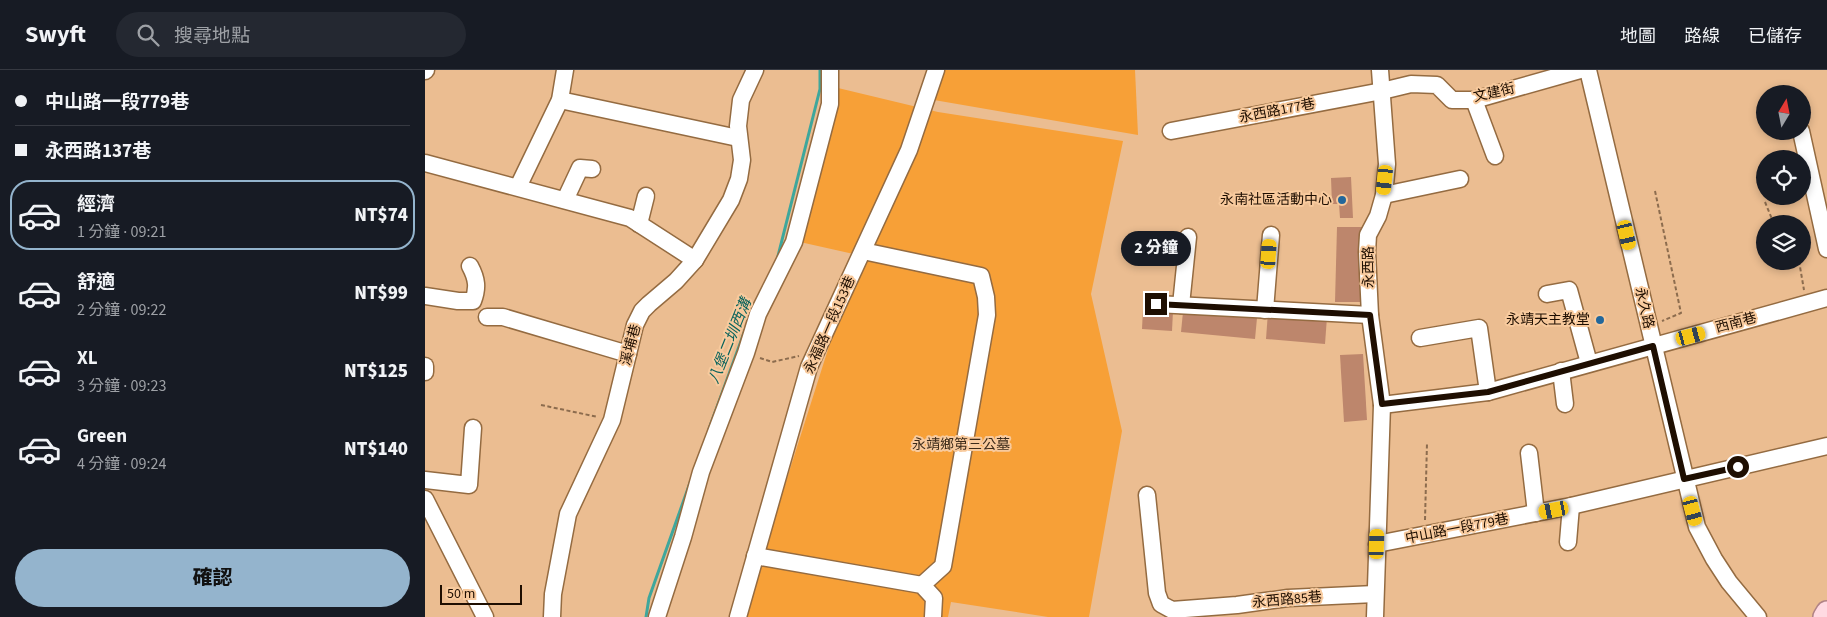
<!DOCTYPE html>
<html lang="zh-TW">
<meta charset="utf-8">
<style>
:root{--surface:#171b24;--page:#242831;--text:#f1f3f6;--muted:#9ea1a6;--line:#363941;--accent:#94b4cd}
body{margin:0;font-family:"Source Sans 3","Noto Sans TC",sans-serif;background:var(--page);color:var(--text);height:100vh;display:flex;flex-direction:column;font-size:19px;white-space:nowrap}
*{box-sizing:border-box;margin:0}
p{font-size:16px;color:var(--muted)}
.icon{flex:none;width:28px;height:28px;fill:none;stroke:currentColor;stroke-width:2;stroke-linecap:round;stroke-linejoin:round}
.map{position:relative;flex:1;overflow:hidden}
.details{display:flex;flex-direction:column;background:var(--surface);width:425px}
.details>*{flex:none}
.top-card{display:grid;align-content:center;height:110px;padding:0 15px;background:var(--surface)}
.needle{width:32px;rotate:10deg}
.tools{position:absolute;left:1331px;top:15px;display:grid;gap:10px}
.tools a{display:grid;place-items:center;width:55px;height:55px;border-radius:50%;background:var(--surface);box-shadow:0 2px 8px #0003;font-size:25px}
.scale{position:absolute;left:15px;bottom:12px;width:82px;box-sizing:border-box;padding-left:5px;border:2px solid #1e0e01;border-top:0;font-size:14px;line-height:18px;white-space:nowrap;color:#1e0e01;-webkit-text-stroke:4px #f8ca9d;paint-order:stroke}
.end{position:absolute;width:22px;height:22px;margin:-11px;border:6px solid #1e0e01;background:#fff;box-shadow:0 0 0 2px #fff}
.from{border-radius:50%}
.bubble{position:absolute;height:35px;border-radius:18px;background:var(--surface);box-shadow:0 2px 8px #0003;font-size:16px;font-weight:800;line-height:35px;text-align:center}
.car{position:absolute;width:15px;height:30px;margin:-15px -8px;border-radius:6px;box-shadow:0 0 4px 1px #0007;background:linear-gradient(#f5c518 24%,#345 0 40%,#f5c518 0 76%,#345 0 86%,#f5c518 0)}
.top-card b{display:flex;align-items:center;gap:18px;height:48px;font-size:19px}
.top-card b+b{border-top:1px solid var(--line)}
.top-card i{width:12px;height:12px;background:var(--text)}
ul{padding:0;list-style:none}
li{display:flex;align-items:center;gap:15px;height:70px;margin:0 10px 8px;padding:0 5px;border:2px solid transparent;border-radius:20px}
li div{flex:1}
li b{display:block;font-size:19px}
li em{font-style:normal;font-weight:800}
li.active{border-color:var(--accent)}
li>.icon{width:45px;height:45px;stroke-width:1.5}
.primary-button{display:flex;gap:10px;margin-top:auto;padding:10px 15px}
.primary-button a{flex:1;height:58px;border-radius:30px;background:var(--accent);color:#111;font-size:20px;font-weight:800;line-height:58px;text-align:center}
header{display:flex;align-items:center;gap:30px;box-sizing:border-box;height:70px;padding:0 25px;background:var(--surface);border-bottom:1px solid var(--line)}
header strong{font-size:24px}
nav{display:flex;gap:28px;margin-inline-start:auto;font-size:18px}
.search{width:350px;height:45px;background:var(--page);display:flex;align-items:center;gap:12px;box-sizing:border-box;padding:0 18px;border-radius:28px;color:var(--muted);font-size:19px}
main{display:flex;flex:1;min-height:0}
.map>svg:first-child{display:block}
</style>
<header>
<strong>Swyft</strong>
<div class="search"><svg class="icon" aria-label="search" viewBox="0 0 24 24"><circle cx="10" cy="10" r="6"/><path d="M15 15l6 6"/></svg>搜尋地點</div>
<nav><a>地圖</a><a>路線</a><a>已儲存</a></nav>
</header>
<main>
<section class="details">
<div class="top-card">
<b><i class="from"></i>中山路一段779巷</b>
<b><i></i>永西路137巷</b>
</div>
<ul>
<li class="active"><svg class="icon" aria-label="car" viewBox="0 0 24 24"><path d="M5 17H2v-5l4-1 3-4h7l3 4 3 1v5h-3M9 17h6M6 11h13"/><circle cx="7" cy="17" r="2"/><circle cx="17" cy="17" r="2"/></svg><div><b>經濟</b><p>1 分鐘 · 09:21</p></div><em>NT$74</em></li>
<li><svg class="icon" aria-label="car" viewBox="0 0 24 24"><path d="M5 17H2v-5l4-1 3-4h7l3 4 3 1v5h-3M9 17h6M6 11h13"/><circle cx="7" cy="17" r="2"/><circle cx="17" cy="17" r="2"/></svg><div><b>舒適</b><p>2 分鐘 · 09:22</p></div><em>NT$99</em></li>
<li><svg class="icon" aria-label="car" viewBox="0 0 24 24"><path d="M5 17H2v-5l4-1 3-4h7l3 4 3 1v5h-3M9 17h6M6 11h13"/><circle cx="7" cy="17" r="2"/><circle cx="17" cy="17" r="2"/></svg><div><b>XL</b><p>3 分鐘 · 09:23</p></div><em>NT$125</em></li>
<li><svg class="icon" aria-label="car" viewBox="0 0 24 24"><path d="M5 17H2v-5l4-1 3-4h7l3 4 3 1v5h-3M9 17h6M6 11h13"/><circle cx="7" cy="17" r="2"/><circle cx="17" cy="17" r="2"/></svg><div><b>Green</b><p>4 分鐘 · 09:24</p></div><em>NT$140</em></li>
</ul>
<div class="primary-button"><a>確認</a></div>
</section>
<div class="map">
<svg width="1402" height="547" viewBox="0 0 1402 547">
<rect width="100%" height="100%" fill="#ebbd91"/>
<!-- green -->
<g fill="#f7a037">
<polygon points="519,0 710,0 713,65 509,30"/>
<polygon points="413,18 513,42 698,71 666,224 697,361 664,547 623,547 526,532 523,547 318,547 433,185 375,172"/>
</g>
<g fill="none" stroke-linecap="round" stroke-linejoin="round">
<!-- stream -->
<g stroke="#3ea79c" stroke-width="3">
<polyline points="352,190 395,19 395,0"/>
<polyline points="284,359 320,260"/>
<polyline points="221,547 224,528 266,410"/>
</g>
</g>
<!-- building -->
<g fill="#bd866c">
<polygon points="926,107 928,148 915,148 914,134 907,134 906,108"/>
<polygon points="912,157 937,157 935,232 910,232"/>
<polygon points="718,239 748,241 747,261 717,259"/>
<polygon points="758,242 832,248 830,269 756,262"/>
<polygon points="843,242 902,247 900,274 841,269"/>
<polygon points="938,284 942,350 919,352 915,285"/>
</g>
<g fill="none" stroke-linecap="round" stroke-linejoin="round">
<defs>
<g id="minor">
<polyline points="1163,0 1272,457 1289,489 1304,512 1333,547"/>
<polyline points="0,1 1,0"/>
<polyline points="135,30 313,68"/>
<polyline points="1049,30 1070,86"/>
<polyline points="746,61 957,21 986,14 1012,15 1027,30 1049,30 1155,0"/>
<polyline points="1376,61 1402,179"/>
<polyline points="0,93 205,148 270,190"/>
<polyline points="93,117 135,30 140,0"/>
<polyline points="959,125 1035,109"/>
<polyline points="140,130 155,98 167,99"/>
<polyline points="214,154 221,126"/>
<polyline points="438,181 556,206 561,227 562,245 518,496 497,515"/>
<polyline points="1122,224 1144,220 1164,293"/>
<path d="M0,226L33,231H48C53,218 52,209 45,196"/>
<polyline points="731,234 945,245"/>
<polyline points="756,235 763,167"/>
<polyline points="840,240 846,165"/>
<polyline points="62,247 78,247 203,284"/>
<polyline points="995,268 1054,258 1063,322"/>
<polyline points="0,296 0,302"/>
<polyline points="1136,301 1140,334"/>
<polyline points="957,335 1063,322 1402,228"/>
<polyline points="1104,383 1111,443"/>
<polyline points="0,410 44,415 48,358"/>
<polyline points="722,425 732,523 736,534 747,540 812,535 863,528 950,524"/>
<polyline points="0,429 60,547"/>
<polyline points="1143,472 1146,436"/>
<polyline points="952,474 1146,436 1402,376"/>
<polyline points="330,486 497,515 509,528 508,547"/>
<polyline points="127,547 128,524 143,444 187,350 210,255 217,241 224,234 251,211 270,190 306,130 314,109 317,90 313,56 316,30 330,0"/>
<polyline points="232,547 258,467 276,402 321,283 333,244 369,172 405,34 405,0"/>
<polyline points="313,547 384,297 484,80 511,0"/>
<polyline points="950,547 957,335 945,245 942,182 943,165 953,146 959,125 962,94 955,0"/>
</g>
<polyline id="major" points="1399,547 1402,542"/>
</defs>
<!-- minor casing -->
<use href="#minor" stroke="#946b41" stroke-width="19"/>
<!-- major casing -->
<use href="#major" stroke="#b08386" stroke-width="24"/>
<!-- path -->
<g stroke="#8c6c4e" stroke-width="2" stroke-dasharray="4 2.5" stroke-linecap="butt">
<polyline points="1230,121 1256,243 1237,251"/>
<polyline points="1340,132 1349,154"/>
<polyline points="1374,191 1379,220"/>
<polyline points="335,288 347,292 374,286"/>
<polyline points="116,335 173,347"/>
<polyline points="1000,450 1002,373"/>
</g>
<!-- minor -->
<use href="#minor" stroke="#fff" stroke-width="16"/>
<!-- major -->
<use href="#major" stroke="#ffdae2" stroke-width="21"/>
</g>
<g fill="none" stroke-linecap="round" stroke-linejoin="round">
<!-- route -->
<polyline stroke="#1e0e01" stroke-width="6" points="731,234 945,245 957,334 1063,322 1228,276 1259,409 1313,397"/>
</g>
<!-- markers -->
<g fill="#22679b" stroke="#f8ca9d" stroke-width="2">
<circle cx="917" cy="130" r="5"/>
<circle cx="1175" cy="250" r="5"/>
</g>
<g text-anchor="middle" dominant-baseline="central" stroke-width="4" stroke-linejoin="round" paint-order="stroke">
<!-- street labels -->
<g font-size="14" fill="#1e0e01" stroke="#f8ca9d">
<text transform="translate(1069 23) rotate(-13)">文建街</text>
<text transform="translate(852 41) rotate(-11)">永西路177巷</text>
<text transform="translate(944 197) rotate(-91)">永西路</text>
<text transform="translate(1219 238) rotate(77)">永久路</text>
<text transform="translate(1311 253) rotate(-15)">西南巷</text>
<text transform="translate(405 255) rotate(-66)">永福路一段153巷</text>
<text transform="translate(206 275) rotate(-75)">溪埔巷</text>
<text transform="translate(1032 459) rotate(-11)">中山路一段779巷</text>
<text transform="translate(862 530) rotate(-5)">永西路85巷</text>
</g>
<!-- poi labels -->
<g font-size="14" fill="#1e0e01" stroke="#f8ca9d" text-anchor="end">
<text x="907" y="130">永南社區活動中心</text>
<text x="1165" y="250">永靖天主教堂</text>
</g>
<!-- park labels -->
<g font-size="14" fill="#3b2a19" stroke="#f8ca9d">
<text x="536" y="375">永靖鄉第三公墓</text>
</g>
<!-- water labels -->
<g font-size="15" font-style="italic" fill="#0a635c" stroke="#f8ca9d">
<text transform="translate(305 271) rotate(-68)">八堡二圳西溝</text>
</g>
</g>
</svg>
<div class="tools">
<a><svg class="needle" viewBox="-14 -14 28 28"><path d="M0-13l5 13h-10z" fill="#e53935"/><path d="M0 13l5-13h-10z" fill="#9ea1a6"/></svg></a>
<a><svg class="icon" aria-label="locate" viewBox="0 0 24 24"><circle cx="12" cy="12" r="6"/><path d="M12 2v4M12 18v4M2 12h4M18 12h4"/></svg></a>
<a><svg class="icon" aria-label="layers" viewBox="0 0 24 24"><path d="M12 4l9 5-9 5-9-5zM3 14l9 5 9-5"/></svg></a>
</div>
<div class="scale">50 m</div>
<i class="end from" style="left:1313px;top:397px"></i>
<i class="end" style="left:731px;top:234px"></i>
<div class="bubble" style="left:696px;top:161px;width:70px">2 分鐘</div>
<i class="car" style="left:960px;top:110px;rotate:186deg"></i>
<i class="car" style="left:1202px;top:165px;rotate:167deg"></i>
<i class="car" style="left:844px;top:184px;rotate:4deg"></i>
<i class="car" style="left:1266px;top:266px;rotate:75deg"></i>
<i class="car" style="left:1129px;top:440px;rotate:259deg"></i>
<i class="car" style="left:1268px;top:441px;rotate:165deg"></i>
<i class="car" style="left:952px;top:474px;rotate:2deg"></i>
</div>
</main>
